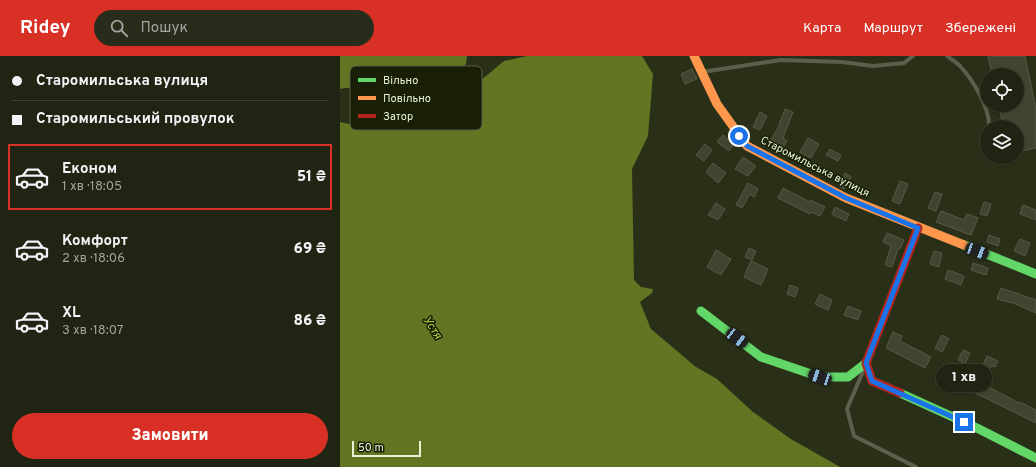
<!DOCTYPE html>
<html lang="uk">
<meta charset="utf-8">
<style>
:root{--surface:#202412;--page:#282c1b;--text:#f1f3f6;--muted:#a2a49f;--line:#3d4132;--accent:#d93025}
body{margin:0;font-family:Overpass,sans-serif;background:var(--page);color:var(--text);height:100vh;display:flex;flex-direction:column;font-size:15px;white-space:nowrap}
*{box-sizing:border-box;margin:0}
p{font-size:13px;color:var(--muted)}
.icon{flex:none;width:22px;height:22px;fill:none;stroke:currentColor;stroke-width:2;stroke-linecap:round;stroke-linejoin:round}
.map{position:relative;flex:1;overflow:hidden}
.drawer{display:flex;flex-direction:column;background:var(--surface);width:340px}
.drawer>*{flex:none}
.hud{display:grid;align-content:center;height:88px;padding:0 12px;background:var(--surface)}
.tools{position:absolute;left:640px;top:12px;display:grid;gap:8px}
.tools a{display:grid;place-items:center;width:44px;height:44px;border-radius:50%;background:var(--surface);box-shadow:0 1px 3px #0004,0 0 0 1px var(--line);font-size:20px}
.scale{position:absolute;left:12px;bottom:10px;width:69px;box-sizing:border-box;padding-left:4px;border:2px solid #e9f3d4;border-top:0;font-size:11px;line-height:14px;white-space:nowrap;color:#e9f3d4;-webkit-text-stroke:3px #191f07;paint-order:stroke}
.end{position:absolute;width:18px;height:18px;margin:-9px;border:5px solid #1a73e8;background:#fff;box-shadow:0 0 0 2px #fff}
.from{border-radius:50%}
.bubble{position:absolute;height:28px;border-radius:14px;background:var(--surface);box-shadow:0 1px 3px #0004,0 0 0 1px var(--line);font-size:13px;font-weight:800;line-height:28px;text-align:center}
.car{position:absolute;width:12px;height:24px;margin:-12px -6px;border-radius:5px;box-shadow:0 0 3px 1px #0007;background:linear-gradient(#222 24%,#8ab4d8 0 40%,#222 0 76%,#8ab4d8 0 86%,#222 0)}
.hud b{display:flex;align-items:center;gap:14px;height:38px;font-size:15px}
.hud b+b{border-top:1px solid var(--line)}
.hud i{width:10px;height:10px;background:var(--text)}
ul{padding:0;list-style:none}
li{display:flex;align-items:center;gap:12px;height:66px;margin:0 8px 6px;padding:0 4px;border:2px solid transparent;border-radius:0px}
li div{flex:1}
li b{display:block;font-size:15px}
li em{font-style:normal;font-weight:800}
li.on{border-color:var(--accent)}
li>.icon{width:36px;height:36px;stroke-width:1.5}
.primary-button{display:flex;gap:8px;margin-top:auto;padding:8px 12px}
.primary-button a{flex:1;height:46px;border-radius:24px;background:var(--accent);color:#fff;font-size:16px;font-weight:800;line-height:46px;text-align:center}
header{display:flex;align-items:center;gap:24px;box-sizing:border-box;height:56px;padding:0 20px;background:var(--accent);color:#fff}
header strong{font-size:19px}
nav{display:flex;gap:22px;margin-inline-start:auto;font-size:14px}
.search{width:280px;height:36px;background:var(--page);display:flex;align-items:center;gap:10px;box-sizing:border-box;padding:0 14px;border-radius:22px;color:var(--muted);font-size:15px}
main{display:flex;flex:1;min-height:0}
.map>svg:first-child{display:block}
</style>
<header>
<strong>Ridey</strong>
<div class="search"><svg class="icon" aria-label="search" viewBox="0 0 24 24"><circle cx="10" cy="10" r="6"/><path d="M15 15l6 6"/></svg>Пошук</div>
<nav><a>Карта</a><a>Маршрут</a><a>Збережені</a></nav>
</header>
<main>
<section class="drawer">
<div class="hud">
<b><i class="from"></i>Старомильська вулиця</b>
<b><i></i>Старомильський провулок</b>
</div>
<ul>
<li class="on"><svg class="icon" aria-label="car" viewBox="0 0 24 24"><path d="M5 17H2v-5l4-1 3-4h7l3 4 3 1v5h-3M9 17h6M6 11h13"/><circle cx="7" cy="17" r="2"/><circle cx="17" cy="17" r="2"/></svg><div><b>Економ</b><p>1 хв · 18:05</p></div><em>51 ₴</em></li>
<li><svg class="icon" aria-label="car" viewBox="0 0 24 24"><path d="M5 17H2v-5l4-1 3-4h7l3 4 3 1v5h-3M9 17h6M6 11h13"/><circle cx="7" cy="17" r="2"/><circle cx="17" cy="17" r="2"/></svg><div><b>Комфорт</b><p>2 хв · 18:06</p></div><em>69 ₴</em></li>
<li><svg class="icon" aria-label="car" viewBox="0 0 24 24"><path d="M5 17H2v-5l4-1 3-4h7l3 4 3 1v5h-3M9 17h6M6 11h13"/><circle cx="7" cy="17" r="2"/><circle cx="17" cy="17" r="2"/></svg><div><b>XL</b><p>3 хв · 18:07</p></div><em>86 ₴</em></li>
</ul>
<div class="primary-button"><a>Замовити</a></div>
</section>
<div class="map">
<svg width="696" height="411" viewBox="0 0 696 411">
<rect width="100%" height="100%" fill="#2a3018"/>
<!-- water -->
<g fill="#627522">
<path d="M0,0H127L126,8L98,37L76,24L67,25L52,38C45,38 39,37 32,36C20,34 12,30 0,33Z"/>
<polygon points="187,0 302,0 313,18 308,80 292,113 294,224 301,231 313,233 312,237 300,246 311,273 356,311 377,323 413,356 451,383 500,411 506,411 0,411 0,66 18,70 69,60 99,40 118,36 134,30 164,5"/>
</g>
<!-- building -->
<g fill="#40452f" stroke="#545a44">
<polygon points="648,0 685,0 696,53 696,92 677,96 677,71 663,71 659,49 677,49 677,19 652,19"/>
<polygon points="352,13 357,23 345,28 341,18"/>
<polygon points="445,53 453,56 443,82 447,85 442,93 430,86 440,68 439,68"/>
<polygon points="420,56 427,60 420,74 413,71"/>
<polygon points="383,79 394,88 389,95 377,86"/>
<polygon points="468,82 479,88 471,102 460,96"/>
<polygon points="365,88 372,94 364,105 356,99"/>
<polygon points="490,93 501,99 498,105 486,99"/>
<polygon points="403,101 416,110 408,120 395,113"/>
<polygon points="373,107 386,117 378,127 366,116"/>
<polygon points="505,117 511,121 504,133 498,130"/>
<polygon points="560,125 568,128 560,148 552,145"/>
<polygon points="408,127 418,133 414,141 410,138 402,152 396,149"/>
<polygon points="443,132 470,146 470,144 485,151 480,160 471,156 470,158 438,142"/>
<polygon points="595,136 602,138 596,155 588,152"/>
<polygon points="644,146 651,148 647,160 640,158"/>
<polygon points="376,147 385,153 378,164 368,159"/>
<polygon points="683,149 696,154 696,164 680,158"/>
<polygon points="495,151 509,158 506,165 492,158"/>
<polygon points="601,155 624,164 627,158 638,162 631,179 596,166"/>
<polygon points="547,177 564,184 560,193 558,193 552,211 545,209 551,190 543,186"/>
<polygon points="649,179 660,183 658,190 647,186"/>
<polygon points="680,183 690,187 685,200 674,195"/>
<polygon points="409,192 416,195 412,204 405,201"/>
<polygon points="376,194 391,203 381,219 367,211"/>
<polygon points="594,195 602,197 599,211 590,208"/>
<polygon points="411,205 428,213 421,229 404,221"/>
<polygon points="633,207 648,212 646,219 631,214"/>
<polygon points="608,214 624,220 621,229 605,223"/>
<polygon points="450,229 458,232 455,241 447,238"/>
<polygon points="661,232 696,244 696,257 673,247 657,243"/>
<polygon points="480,238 492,244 488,254 475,248"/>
<polygon points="508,250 521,255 518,264 504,259"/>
<polygon points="553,276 562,280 560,285 591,301 585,312 546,292"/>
<polygon points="602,279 609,283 602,296 595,292"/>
<polygon points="623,294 630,297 625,308 618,304"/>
<polygon points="647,300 658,305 655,311 651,310 643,328 679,347 680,346 696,354 696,367 613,326 621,311 638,320"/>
</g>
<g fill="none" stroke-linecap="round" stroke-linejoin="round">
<!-- lane -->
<g stroke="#5a604b" stroke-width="4">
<path d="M607,0C611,3 616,6 620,10C633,24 650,52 649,71"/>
<polyline points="362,16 441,4 502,6 533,10 564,7 573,0"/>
<polyline points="524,313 507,353 514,380 576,411"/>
</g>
<!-- fast -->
<g stroke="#63d668" stroke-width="9">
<polyline points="624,189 696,218"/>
<polyline points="361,255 421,301 480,321 508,321 526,307"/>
<polyline points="560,337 637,372 696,402"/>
</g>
<!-- slow -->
<polyline stroke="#ff974d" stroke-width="9" points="354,0 377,48 407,90 506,142 624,189"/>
<!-- jam -->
<polyline stroke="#b3261e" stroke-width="9" points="560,337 532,325 526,307 578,172"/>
</g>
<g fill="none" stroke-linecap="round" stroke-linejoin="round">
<!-- route -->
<polyline stroke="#1a73e8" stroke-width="5" points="399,80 407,90 506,142 578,172 526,307 532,325 624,366"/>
</g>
<g text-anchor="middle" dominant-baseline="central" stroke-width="3" stroke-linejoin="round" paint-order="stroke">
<!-- street labels -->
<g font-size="11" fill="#e9f3d4" stroke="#191f07">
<text transform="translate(475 111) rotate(27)">Старомильська вулиця</text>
</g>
<!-- water labels -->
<g font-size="12" font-style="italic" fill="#b7d742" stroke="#191f07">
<text transform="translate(92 272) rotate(56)">Устя</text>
</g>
</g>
<!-- legend -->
<rect x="10" y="10" width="132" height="64" rx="6" fill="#191f07" stroke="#575f44" stroke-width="1"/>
<rect x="18" y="22" width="18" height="4" fill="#63d668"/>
<rect x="18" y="40" width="18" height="4" fill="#ff974d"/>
<rect x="18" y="58" width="18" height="4" fill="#b3261e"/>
<g font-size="11" fill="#e9f3d4">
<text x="43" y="28">Вільно</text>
<text x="43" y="46">Повільно</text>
<text x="43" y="64">Затор</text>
</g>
</svg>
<div class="tools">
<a><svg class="icon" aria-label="locate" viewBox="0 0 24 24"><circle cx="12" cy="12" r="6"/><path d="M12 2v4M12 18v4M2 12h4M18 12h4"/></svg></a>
<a><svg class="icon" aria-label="layers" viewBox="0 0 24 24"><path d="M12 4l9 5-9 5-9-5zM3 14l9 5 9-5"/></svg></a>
</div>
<div class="scale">50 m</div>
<i class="end from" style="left:399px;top:80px"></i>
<i class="end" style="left:624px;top:366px"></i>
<div class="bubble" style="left:596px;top:308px;width:56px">1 хв</div>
<i class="car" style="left:637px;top:195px;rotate:111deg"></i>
<i class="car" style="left:397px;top:282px;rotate:127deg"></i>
<i class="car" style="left:480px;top:321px;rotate:289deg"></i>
</div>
</main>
